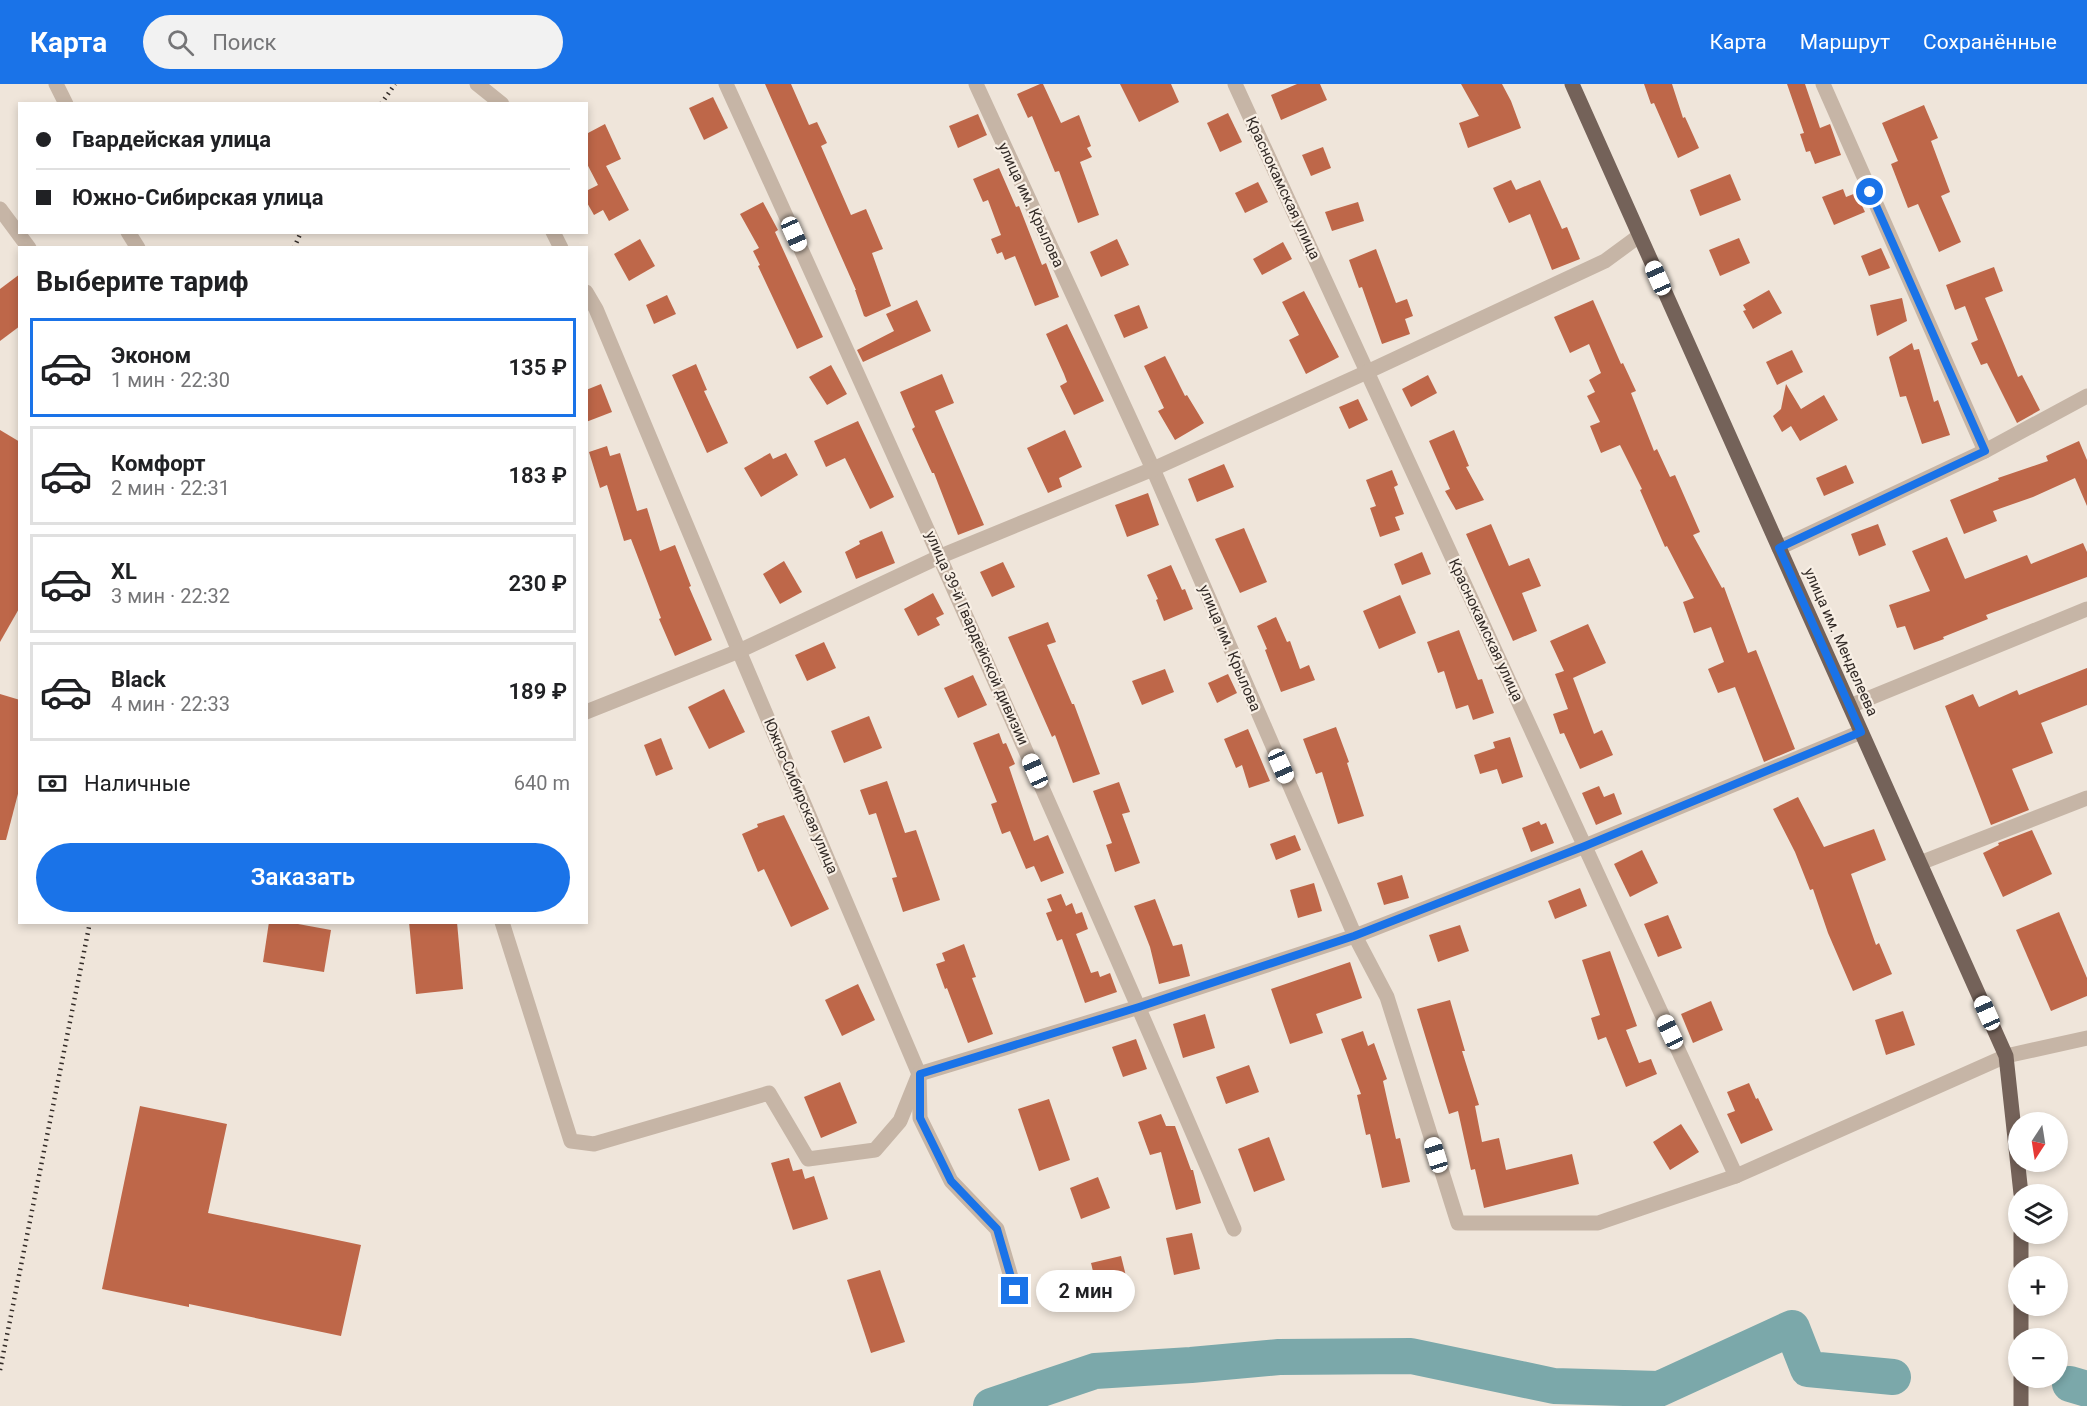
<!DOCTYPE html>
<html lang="ru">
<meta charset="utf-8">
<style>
:root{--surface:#fff;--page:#f2f2f2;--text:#202124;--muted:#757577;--line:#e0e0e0;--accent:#1a73e8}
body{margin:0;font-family:Roboto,sans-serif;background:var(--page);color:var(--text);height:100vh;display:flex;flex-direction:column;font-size:22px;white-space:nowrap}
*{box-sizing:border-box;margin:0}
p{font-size:20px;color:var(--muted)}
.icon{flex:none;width:33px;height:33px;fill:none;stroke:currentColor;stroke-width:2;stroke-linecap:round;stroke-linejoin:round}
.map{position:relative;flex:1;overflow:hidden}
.drawer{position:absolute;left:18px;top:162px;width:570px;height:678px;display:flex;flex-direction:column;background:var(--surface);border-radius:0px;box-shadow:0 3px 9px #0003}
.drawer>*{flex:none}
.hud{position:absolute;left:18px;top:18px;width:570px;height:132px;border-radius:0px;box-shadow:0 3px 9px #0003;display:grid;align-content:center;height:132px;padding:0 18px;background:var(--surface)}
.needle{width:39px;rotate:192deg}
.buttons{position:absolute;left:2008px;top:1028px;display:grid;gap:12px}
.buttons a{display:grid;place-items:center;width:60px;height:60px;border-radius:50%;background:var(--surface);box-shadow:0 3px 9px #0003;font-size:30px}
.end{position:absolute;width:27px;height:27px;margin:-14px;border:8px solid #1a73e8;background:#fff;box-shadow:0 0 0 3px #fff}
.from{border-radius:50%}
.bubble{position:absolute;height:42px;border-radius:21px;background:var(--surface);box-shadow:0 3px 9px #0003;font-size:20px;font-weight:600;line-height:42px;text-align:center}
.car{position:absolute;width:18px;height:36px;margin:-18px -9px;border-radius:8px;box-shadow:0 0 4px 2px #0007;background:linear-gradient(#fff 24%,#345 0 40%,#fff 0 76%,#345 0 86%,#fff 0)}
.hud b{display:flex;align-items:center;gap:21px;height:57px;font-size:22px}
.hud b+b{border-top:2px solid var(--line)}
.hud i{width:15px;height:15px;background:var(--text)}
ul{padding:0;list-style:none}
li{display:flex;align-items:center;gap:18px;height:99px;margin:0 12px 9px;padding:0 6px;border:3px solid var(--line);border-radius:0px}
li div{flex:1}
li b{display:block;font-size:22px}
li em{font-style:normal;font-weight:600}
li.selected{border-color:var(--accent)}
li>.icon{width:54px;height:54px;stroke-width:1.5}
h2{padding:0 18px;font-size:27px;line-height:72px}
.pay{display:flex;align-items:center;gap:15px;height:66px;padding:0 18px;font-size:22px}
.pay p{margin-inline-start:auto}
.primary-button{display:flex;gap:12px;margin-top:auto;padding:12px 18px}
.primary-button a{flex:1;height:69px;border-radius:36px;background:var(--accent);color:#fff;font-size:24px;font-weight:600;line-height:69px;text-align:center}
header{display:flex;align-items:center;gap:36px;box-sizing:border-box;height:84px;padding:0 30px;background:var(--accent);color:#fff}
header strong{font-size:28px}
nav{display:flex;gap:33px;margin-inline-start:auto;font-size:21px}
.search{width:420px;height:54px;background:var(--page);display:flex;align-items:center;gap:15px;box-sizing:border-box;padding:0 21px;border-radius:33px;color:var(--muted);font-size:22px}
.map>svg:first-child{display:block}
</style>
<header>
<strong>Карта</strong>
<div class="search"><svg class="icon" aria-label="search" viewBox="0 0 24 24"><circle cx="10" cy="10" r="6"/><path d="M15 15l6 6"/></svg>Поиск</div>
<nav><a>Карта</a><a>Маршрут</a><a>Сохранённые</a></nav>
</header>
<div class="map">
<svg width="2087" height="1322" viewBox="0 0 2087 1322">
<rect width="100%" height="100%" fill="#efe5da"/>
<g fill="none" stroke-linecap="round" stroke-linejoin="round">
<!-- river -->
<g stroke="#7ba8aa" stroke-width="36">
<polyline points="2070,1300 2087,1305"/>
<polyline points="991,1322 1095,1287 1191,1281 1279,1273 1411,1272 1554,1302 1659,1305 1792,1244 1808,1285 1893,1293"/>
</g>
</g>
<!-- building -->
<g fill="#be6749">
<polygon points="765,0 791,0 809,41 817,38 827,59 821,62 851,131 866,125 883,165 872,169 891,222 866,233 864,232 855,206 856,206"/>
<polygon points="1040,0 1043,0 1061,39 1079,31 1091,62 1087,64 1092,73 1080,78 1099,131 1078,139 1059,87 1055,88 1032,32 1028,34 1017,10"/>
<polygon points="1120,0 1171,0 1179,18 1139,38"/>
<polygon points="1297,0 1320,0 1327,16 1281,36 1271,11"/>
<polygon points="1461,0 1502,0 1511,17 1521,44 1468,64 1459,39 1479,32"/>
<polygon points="1644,0 1672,0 1683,34 1685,33 1699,64 1678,74 1654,19 1651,20"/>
<polygon points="1787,0 1805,0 1820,44 1830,40 1841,71 1815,80 1810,67 1806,68 1800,50 1804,49"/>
<polygon points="713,13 728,44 704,56 689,24"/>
<polygon points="1924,21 1938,54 1931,57 1950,108 1941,112 1961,158 1939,168 1918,120 1908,124 1891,80 1898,77 1882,39"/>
<polygon points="1228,29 1242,58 1220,68 1207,39"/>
<polygon points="978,30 987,51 958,64 949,42"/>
<polygon points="605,40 621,75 606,82 629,126 609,137 603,126 594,131 586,117 586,107 598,101 586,78 586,46 588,49"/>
<polygon points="1323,63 1331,84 1311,92 1302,71"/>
<polygon points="999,84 1016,123 1019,122 1042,181 1046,179 1059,213 1035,222 1015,172 1005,176 1002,168 997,170 991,155 1001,151 988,116 983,118 973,95"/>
<polygon points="1730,90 1741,116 1700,132 1690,106"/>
<polygon points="1511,96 1516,106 1540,96 1562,145 1567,143 1580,175 1552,186 1530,130 1509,139 1493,104"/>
<polygon points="1258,98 1268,118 1245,129 1235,109"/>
<polygon points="1843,105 1846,113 1856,109 1865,128 1834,141 1822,113"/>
<polygon points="763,118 778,146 775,148 823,253 797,265 758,182 760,181 753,167 759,164 740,130"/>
<polygon points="1358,118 1364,137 1332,147 1325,128"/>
<polygon points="1739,154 1750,179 1720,192 1709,166"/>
<polygon points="640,155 655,182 629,197 614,170"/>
<polygon points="1117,155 1129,181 1101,193 1090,168"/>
<polygon points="1283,158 1292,175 1262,191 1253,175"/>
<polygon points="1881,164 1890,184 1869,192 1861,172"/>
<polygon points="1376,165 1396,219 1407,215 1413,232 1405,235 1410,250 1382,260 1362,203 1359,204 1349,176"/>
<polygon points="1994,183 2003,207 1985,214 2018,293 2022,291 2040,326 2017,339 1987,279 1981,281 1971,259 1978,256 1965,222 1955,226 1946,201"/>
<polygon points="20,190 20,242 0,257 0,205"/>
<polygon points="1769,206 1782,229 1753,245 1743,227 1746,226 1743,221"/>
<polygon points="1304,207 1339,273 1306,290 1289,256 1299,251 1282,218"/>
<polygon points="667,211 676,230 654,240 646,221"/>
<polygon points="1902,214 1907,237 1877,252 1870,221"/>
<polygon points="917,216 931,247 863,278 857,266 894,247 886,230"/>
<polygon points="1593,216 1621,280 1623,279 1636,307 1631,309 1654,367 1657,365 1670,393 1675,391 1700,448 1693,451 1722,504 1724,503 1748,569 1756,566 1795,665 1764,678 1735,603 1718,609 1708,585 1724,578 1711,543 1694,549 1683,518 1694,514 1667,462 1665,463 1640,406 1642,405 1620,361 1601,369 1590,342 1600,338 1587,312 1595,308 1589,296 1601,289 1589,260 1570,269 1554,233"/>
<polygon points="1139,221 1148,244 1124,254 1114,231"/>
<polygon points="1067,240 1104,317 1074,331 1060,302 1067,298 1064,290 1046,250"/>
<polygon points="1912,259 1914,266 1919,265 1934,318 1938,316 1950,351 1922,360 1906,312 1900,313 1889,273"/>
<polygon points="1792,266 1803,288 1777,301 1766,278"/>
<polygon points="1165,272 1185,312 1187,311 1204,339 1175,356 1158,327 1164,324 1144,282"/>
<polygon points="696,280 707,306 704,307 728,359 707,369 672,291"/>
<polygon points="831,281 847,310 827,321 809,293"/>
<polygon points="942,290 954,319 935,327 984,441 958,451 934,389 932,389 912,345 915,343 900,308"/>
<polygon points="1428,291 1437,309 1411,323 1402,305"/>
<polygon points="601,300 612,328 586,338 586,306"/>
<polygon points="1786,300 1801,325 1824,311 1838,336 1800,357 1791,342 1782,348 1773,332 1781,325"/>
<polygon points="1358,315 1368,336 1349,345 1339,323"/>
<polygon points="858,337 894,413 870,425 845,374 826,383 814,357"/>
<polygon points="0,346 20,358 20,523 0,558"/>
<polygon points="1065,346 1082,383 1059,394 1062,403 1048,409 1027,364"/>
<polygon points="1454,346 1469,382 1466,383 1484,416 1456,426 1445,407 1450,405 1429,357"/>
<polygon points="2079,357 2087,376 2087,422 2075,394 2033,413 1993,427 1997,437 1964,450 1950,416 1999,396 1998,394 2048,377 2046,372"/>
<polygon points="607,362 610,372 620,369 637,427 647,424 660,467 675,461 691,502 689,503 712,556 675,572 659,535 661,534 631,455 624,457 607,401 600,404 589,368"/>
<polygon points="770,369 773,375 786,369 798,391 761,413 744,384"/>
<polygon points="1224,380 1234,403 1197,418 1188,395"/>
<polygon points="1846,381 1854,399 1824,412 1816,394"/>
<polygon points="1392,386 1398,401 1394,403 1404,430 1395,433 1400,446 1380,453 1370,424 1376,422 1366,396"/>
<polygon points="1148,409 1159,441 1127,453 1115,421"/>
<polygon points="1491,440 1509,482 1529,474 1541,502 1522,509 1537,547 1513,557 1466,450"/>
<polygon points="1878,440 1886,461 1859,472 1851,450"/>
<polygon points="1244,444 1267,498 1240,509 1215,455"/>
<polygon points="882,447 895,479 856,495 845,468 860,460 859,457"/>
<polygon points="1947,453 1965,495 2027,471 2031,480 2083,459 2087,468 2087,493 1986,531 1988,535 1943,553 1944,555 1914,566 1905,542 1897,544 1889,521 1930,507 1912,467"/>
<polygon points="1422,468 1431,490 1402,501 1394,480"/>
<polygon points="784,477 802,508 780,520 763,490"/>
<polygon points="1003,478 1015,503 992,513 980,488"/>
<polygon points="1171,481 1182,506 1185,505 1193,525 1164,537 1156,516 1158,515 1147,491"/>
<polygon points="933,509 944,530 936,534 940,541 918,552 904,525"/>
<polygon points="1400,511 1416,549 1379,565 1363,527"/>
<polygon points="1276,533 1287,558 1290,557 1300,585 1309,581 1315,596 1281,608 1265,566 1267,565 1257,542"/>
<polygon points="1048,538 1056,558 1047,561 1072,620 1074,620 1100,690 1073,699 1055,651 1052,653 1008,553"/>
<polygon points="1588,540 1606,579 1573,594 1594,650 1602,646 1613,671 1580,685 1564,649 1560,650 1553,630 1568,625 1555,590 1564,587 1550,557"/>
<polygon points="1459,546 1478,596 1482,595 1494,629 1473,636 1468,621 1456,625 1444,587 1438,589 1427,558"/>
<polygon points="824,558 836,584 807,597 795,571"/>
<polygon points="2087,584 2087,621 2041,639 2053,669 2012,685 2029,726 1991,741 1945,622 1973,610 1979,623 2017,606 2019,611"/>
<polygon points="1165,585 1174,608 1142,621 1132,597"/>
<polygon points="1228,590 1237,609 1217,619 1208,599"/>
<polygon points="973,591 987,621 958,634 944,604"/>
<polygon points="724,605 745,648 709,665 688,623"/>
<polygon points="0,610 20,616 20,702 6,756 0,756"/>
<polygon points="869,632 882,664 844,679 831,647"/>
<polygon points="1336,643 1349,678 1347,679 1364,732 1338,740 1322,688 1316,690 1303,655"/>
<polygon points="1248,645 1270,697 1249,704 1242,681 1236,684 1224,655"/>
<polygon points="999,649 1003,660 1006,659 1015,680 1009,683 1034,757 1048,751 1064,789 1041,798 1034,782 1026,785 1010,747 1002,750 991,720 997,718 973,659"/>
<polygon points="1510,653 1523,693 1502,700 1497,685 1480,690 1474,671 1495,664 1493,658"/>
<polygon points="661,654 673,685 656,692 644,661"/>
<polygon points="887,697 905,749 916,746 940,816 903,828 892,794 897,793 876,729 869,731 860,706"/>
<polygon points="1119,698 1130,728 1122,730 1140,779 1115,788 1106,761 1112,759 1093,707"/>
<polygon points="1599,702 1604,713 1614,709 1622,730 1596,741 1582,709"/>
<polygon points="1798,713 1824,763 1874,745 1886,776 1851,790 1876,861 1879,859 1892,890 1853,907 1828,849 1813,805 1810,806 1795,768 1773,725"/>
<polygon points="784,731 829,825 791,843 764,785 758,788 742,750 758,743 757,740"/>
<polygon points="1539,737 1541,741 1546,739 1554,759 1531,768 1522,744"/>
<polygon points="2032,746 2052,790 2003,813 1983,769 1999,761 1998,759"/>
<polygon points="1295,751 1301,766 1276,776 1270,760"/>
<polygon points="1642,766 1658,799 1630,813 1614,780"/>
<polygon points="1402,791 1409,814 1384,821 1377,799"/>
<polygon points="1314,799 1322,827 1298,834 1290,806"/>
<polygon points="1580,804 1587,822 1555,835 1548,817"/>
<polygon points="1061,810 1066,822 1072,819 1076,830 1082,828 1088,845 1076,850 1091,889 1098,887 1100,893 1110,889 1117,908 1085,919 1062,855 1057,857 1046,829 1052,827 1047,815"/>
<polygon points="1155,815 1173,862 1182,860 1190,892 1159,900 1150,863 1134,822"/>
<polygon points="2059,828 2087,894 2087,912 2051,927 2016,846"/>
<polygon points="1668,831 1682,864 1658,873 1644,840"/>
<polygon points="269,838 287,838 331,846 324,888 263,878"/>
<polygon points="409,838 457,838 463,905 416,910"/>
<polygon points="1460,841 1469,867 1438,878 1429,851"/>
<polygon points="964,860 976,893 972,894 993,950 968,959 947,904 945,905 936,880 945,877 942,869"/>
<polygon points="1610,867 1637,942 1626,946 1639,979 1651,975 1657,990 1626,1003 1606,953 1598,956 1591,934 1600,931 1582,876"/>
<polygon points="1350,878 1362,914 1316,930 1323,949 1290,960 1271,905"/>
<polygon points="858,900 875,936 842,952 825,916"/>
<polygon points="1450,916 1465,967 1462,967 1479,1021 1475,1022 1482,1058 1499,1054 1506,1086 1572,1070 1579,1100 1484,1124 1475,1085 1471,1086 1458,1027 1449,1030 1417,925"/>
<polygon points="1711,917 1723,946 1693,959 1681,930"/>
<polygon points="1903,927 1915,961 1886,971 1875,936"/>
<polygon points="1205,930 1215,964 1183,974 1173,940"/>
<polygon points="1363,947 1368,962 1374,959 1387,995 1383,997 1396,1055 1400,1054 1410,1098 1382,1104 1370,1050 1366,1051 1357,1011 1361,1010 1341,955"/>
<polygon points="1136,955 1147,985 1123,993 1112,963"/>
<polygon points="1249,981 1259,1008 1226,1020 1216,993"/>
<polygon points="840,998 857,1039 821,1054 804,1013"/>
<polygon points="1749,999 1756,1015 1758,1014 1773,1046 1741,1060 1727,1030 1735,1027 1727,1008"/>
<polygon points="1049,1015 1070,1076 1039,1087 1018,1025"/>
<polygon points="140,1022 227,1040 208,1129 361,1161 341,1252 189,1220 189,1223 102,1205"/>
<polygon points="1161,1030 1166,1042 1175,1042 1191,1086 1193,1086 1201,1119 1176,1126 1161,1068 1150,1071 1138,1038"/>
<polygon points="1681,1040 1699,1068 1670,1086 1653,1058"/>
<polygon points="1269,1053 1285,1096 1254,1108 1238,1065"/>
<polygon points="789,1074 793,1087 802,1085 805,1095 814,1092 828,1135 793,1146 771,1079"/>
<polygon points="1098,1093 1110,1124 1081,1135 1070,1104"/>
<polygon points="1192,1149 1200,1185 1174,1191 1166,1154"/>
<polygon points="1121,1172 1131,1212 1101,1220 1091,1179"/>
<polygon points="880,1186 905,1258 871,1269 847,1196"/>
</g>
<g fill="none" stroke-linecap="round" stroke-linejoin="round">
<!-- minor -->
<g stroke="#c6b5a6" stroke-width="15">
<polyline points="56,0 66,20"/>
<polyline points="477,0 502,20"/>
<path d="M726,0C899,380 1070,761 1234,1145"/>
<polyline points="976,0 1153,385 1355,852 1387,913 1458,1139 1598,1139 1736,1092 2006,972 2087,954"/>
<polyline points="1235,0 1736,1092"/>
<polyline points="1823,0 1985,367"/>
<polyline points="0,125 29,164"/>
<polyline points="128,148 138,164"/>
<polyline points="553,148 561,164"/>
<polyline points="586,208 596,225 739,567 919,990 920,1034 951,1097 997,1145 1015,1207"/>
<polyline points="1779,464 1985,367 2087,312"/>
<polyline points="1850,622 2087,525"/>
<polyline points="586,628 739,567 941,472 1153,385 1367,288 1605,177 1639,152"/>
<polyline points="1920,779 2087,714"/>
<polyline points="502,838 571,1057 594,1060 769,1009 808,1075 875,1066 900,1037 919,990 1139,923 1355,852 1585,762 1861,648"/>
</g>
<!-- major -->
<g stroke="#746259" stroke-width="15">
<polyline points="1572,0 2006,972 2021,1110"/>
<polyline points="2021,1182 2021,1149"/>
<polyline points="2021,1254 2021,1221"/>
<polyline points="2021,1322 2021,1293"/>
</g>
<!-- rail -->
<g stroke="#332b27" stroke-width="4.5" stroke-dasharray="1.5 4.5" stroke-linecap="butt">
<polyline points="381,20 395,0"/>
<polyline points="294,164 301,148"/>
<polyline points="0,1286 90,838"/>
</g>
</g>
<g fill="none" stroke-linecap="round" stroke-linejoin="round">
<!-- route -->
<polyline stroke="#1a73e8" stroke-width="8" points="1015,1207 997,1145 951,1097 920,1034 920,990 1139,923 1354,852 1585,762 1861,648 1779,464 1985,367 1870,108"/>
</g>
<g text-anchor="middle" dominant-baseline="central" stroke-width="4.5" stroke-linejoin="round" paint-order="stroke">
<!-- street labels -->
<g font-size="15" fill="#332b27" stroke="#f8efe5">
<text transform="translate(1283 104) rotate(65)">Краснокамская улица</text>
<text transform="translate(1031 121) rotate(65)">улица им. Крылова</text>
<text transform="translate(1486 546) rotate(65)">Краснокамская улица</text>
<text transform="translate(977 554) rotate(66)">улица 39-й Гвардейской дивизии</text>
<text transform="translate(1841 558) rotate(66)">улица им. Менделеева</text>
<text transform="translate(1230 564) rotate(67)">улица им. Крылова</text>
<text transform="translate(801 712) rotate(67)">Южно-Сибирская улица</text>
</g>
</g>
</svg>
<div class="buttons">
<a><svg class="needle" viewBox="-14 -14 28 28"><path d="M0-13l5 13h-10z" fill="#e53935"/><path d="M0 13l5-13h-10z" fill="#757577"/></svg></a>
<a><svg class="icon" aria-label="layers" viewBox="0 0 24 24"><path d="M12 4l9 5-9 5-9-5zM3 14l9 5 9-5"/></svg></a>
<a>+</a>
<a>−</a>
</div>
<i class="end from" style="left:1870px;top:108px"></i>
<i class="end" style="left:1015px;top:1207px"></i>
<div class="bubble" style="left:1036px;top:1186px;width:99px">2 мин</div>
<i class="car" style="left:794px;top:150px;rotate:156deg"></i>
<i class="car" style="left:1658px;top:194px;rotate:336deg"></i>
<i class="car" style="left:1281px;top:682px;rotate:156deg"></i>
<i class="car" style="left:1035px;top:687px;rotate:336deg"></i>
<i class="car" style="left:1987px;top:929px;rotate:336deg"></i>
<i class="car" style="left:1670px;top:948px;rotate:335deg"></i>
<i class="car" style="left:1436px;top:1071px;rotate:343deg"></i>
<div class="hud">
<b><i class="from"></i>Гвардейская улица</b>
<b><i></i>Южно-Сибирская улица</b>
</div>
<section class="drawer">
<h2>Выберите тариф</h2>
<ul>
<li class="selected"><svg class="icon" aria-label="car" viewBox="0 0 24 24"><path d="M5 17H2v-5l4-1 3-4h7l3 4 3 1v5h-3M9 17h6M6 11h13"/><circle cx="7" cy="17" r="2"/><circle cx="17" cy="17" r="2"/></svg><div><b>Эконом</b><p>1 мин · 22:30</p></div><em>135 ₽</em></li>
<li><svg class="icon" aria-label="car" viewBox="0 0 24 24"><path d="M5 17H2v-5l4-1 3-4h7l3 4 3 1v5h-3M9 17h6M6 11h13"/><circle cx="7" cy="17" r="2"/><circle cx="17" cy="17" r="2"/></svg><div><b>Комфорт</b><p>2 мин · 22:31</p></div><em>183 ₽</em></li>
<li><svg class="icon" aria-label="car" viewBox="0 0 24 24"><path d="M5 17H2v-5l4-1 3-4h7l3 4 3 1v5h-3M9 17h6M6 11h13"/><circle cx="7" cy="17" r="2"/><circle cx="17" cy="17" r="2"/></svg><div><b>XL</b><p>3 мин · 22:32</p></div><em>230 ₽</em></li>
<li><svg class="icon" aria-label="car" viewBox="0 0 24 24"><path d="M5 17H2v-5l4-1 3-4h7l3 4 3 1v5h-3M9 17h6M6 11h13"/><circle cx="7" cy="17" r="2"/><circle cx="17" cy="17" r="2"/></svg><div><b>Black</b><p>4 мин · 22:33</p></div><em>189 ₽</em></li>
</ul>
<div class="pay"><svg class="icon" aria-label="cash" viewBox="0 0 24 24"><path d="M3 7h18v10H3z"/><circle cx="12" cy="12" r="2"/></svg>Наличные<p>640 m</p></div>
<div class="primary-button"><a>Заказать</a></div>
</section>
</div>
